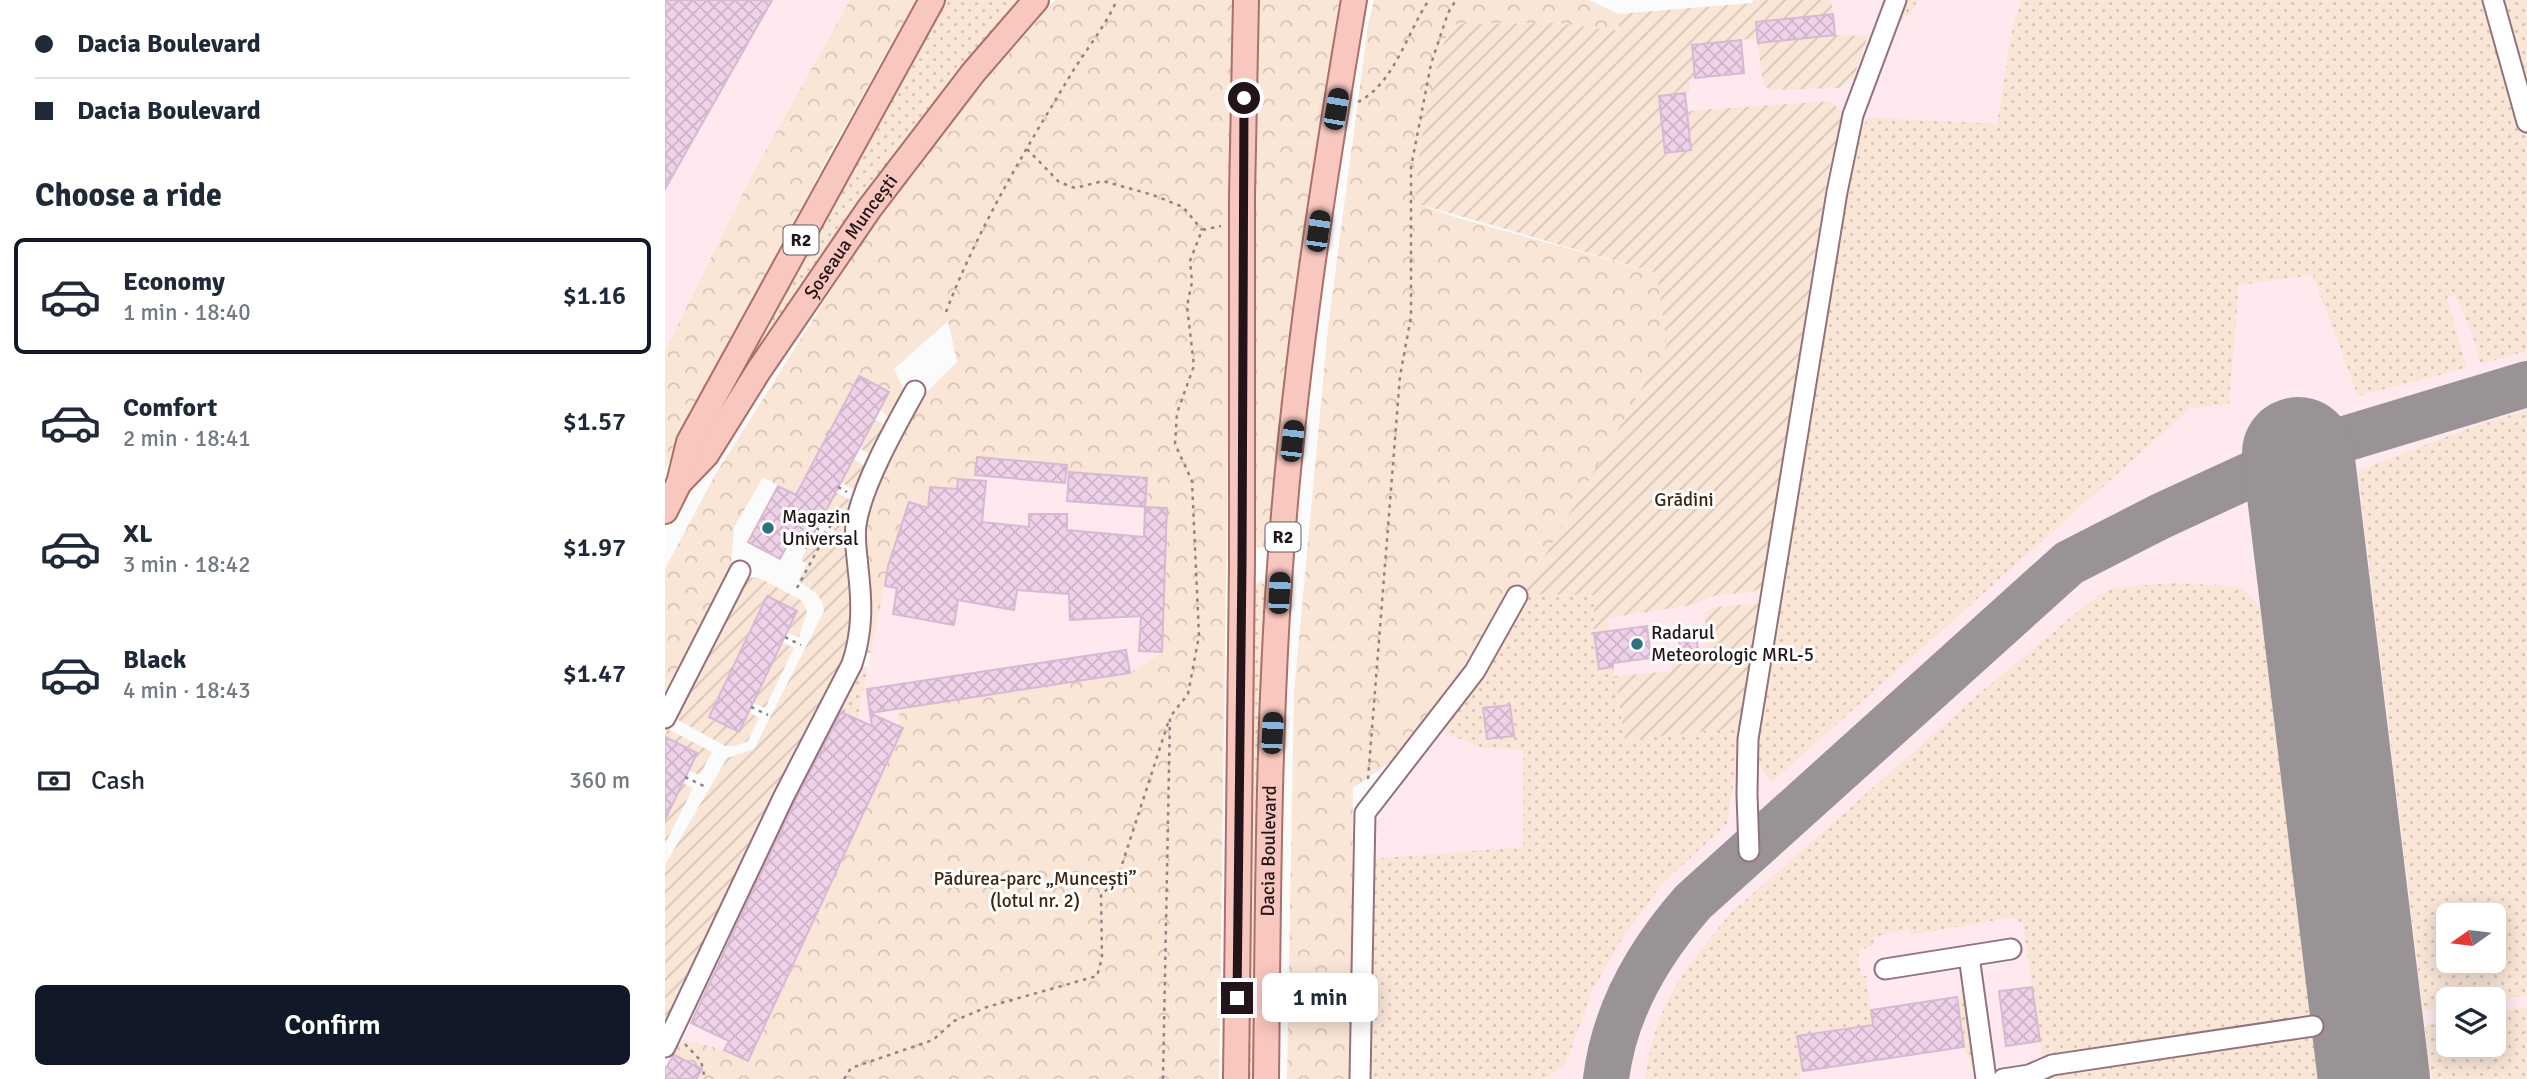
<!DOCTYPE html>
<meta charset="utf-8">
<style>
:root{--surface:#fff;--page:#f2f2f3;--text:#1f2937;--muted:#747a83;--line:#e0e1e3;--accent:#111827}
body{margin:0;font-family:Signika,sans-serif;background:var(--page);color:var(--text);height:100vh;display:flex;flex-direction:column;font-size:26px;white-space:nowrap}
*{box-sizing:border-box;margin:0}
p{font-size:23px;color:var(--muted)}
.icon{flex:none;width:38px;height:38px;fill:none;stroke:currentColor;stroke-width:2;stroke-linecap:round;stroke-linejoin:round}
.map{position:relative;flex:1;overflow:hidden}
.details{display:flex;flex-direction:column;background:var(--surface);width:665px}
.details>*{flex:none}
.hud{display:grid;align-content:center;height:154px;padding:0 35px;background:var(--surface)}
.needle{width:46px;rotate:256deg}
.fabs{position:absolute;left:1771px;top:903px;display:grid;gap:14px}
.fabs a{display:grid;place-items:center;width:70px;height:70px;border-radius:10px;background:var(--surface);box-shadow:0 4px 18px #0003;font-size:35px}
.end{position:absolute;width:32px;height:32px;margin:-16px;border:9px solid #221418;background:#fff;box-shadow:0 0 0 4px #fff}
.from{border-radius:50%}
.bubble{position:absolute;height:49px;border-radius:10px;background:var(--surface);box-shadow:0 4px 18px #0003;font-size:23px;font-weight:600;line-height:49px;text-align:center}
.car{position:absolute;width:21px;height:42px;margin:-21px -10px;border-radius:9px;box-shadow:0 0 5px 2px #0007;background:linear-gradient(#222 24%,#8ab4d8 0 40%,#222 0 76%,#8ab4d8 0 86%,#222 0)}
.hud b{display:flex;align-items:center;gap:24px;height:66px;font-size:26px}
.hud b+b{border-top:2px solid var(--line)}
.hud i{width:18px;height:18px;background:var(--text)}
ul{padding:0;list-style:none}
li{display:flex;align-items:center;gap:21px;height:116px;margin:0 14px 10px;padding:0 21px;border:4px solid transparent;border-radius:10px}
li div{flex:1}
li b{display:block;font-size:26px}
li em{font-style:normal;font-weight:600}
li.selected{border-color:var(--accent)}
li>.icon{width:63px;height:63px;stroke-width:1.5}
h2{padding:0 35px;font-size:32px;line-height:84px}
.pay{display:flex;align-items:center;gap:18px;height:77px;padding:0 35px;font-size:26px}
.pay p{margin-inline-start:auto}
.primary-button{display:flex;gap:14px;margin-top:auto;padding:14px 35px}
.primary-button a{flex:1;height:80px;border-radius:10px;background:var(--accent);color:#fff;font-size:28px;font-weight:600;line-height:80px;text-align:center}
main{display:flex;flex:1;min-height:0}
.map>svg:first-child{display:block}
</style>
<main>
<section class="details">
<div class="hud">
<b><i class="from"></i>Dacia Boulevard</b>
<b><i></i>Dacia Boulevard</b>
</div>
<h2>Choose a ride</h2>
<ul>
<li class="selected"><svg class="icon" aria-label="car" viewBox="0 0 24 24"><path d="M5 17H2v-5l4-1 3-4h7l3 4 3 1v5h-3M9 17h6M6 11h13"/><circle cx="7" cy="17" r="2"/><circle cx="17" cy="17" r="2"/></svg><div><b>Economy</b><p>1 min · 18:40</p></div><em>$1.16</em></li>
<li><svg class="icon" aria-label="car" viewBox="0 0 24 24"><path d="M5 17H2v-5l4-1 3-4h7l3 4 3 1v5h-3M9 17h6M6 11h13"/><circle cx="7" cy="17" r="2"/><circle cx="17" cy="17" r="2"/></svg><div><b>Comfort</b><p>2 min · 18:41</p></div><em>$1.57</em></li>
<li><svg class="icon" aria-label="car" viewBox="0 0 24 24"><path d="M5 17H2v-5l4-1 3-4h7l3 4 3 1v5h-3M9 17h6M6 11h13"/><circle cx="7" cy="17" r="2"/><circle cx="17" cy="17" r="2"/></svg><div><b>XL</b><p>3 min · 18:42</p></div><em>$1.97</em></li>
<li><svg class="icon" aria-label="car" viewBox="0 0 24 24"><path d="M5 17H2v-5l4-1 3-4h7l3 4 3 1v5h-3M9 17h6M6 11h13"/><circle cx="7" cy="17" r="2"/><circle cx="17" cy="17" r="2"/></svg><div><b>Black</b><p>4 min · 18:43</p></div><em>$1.47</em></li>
</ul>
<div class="pay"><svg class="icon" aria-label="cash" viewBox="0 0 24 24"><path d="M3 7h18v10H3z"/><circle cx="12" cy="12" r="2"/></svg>Cash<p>360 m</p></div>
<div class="primary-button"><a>Confirm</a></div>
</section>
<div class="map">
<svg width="1862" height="1079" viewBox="0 0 1862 1079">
<defs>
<pattern id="grass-dots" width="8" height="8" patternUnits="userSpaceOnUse" patternTransform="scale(1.75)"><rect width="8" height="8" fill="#f9e6d7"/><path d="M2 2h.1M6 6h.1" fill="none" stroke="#d5c4b8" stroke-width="1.8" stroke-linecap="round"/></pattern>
<pattern id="forest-crowns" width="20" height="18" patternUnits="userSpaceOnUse" patternTransform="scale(1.75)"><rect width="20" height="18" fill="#f9e6d7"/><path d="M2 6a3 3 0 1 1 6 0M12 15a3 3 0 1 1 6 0" fill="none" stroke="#d5c4b8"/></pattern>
<pattern id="garden-furrows" width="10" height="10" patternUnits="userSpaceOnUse" patternTransform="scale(1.75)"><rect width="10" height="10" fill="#f9e6d7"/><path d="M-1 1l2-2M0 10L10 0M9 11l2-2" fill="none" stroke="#d5c4b8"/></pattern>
<pattern id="building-cross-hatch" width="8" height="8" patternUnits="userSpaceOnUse" patternTransform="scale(1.75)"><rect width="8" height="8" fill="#efd1ea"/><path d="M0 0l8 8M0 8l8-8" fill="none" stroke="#cdb3c8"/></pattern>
</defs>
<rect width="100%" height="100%" fill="#fbfbfb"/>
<!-- built -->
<g fill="#fee9ee" fill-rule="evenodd">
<polygon points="0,0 185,0 85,178 0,351"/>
<path d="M1130,0H1862V1079H703L708,829L716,810L774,730L858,594L1002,345L977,162L953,14ZM1783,915H1829V961H1783ZM1783,999H1829V1045H1783Z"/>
<polygon points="312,457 402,465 401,476 416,478 424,473 482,478 502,508 497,652 465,673 238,728 83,1061 59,1050 18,1039 170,709 193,719 223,566 244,502 265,487 292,489 293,479 310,475"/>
</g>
<!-- grass -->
<g fill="url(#grass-dots)" fill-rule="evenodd">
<polygon points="279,0 358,0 70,391 66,389"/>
<polygon points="1239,0 1253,0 1246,14 1229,24"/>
<path d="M1357,0H1822L1862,142V351L1816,364L1807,334L1790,295L1782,298L1802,368L1693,396L1648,275L1574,285L1564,404L1526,408L1107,782C1091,769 1092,748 1092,729L1174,201L1195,130L1204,117L1332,124L1348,25Z"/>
<polygon points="1833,0 1862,0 1862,103"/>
<path d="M1862,410V995L1829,1000L1783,999V1007L1758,1011L1693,471L1815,424ZM1783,915H1829V961H1783Z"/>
<polygon points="596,580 603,592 592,1079 581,1079 586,588"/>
<path d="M1512,583L1578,587L1597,610L1646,1016L1634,1021L1377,1056L1358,925L1349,917L1246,935L1244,929L1208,937L1209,945L1195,950L1193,959L1197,976H1201L1208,1025L1133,1036L1138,1071L1135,1072V1079H980C989,1006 1020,968 1066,913L1316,692L1411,613L1434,595L1451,587Z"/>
<polygon points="858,594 929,595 929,633 934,669 948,667 960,740 1077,727 1062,824 996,885 954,943 927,992 900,1066 879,1079 703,1079 707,859 858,847 858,750 818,748 774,730"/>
<polygon points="203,667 193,719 170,709 194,668"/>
<path d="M1296,989L1300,990L1313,1062L1307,1063L1303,1060C1297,1042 1288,1005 1296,989Z"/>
<polygon points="1862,1007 1862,1079 1767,1079 1760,1026 1783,1021 1783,1045 1829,1045 1829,1013"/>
<polygon points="1649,1037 1654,1079 1382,1079 1384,1074 1614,1039"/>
</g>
<!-- forest -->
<g fill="url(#forest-crowns)">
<polygon points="185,0 251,0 166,151 0,470 0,351 85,178"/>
<polygon points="390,0 569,0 554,1079 31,1079 36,1069 8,1054 18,1039 59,1050 84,1061 238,729 233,726 235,708 465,673 497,652 502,509 480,507 482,478 424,473 416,478 401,476 401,465 312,457 309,480 293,479 292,489 265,487 263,508 244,502 223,566 206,653 199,653 206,610 196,530 205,497 248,406 292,362 283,321 229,369 241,394 228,419 214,410 223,392 194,376 131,495 98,477 69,528 65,578 0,702 0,569 50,475 219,207 269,141"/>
<polygon points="595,0 682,0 605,548 586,547 588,94"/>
<polygon points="709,0 924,0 953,14 956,31 892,23 785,24 750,203 793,218 992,273 1003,345 858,594 736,755 688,788 686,1079 622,1079 629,692 663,328 703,25"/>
</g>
<!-- garden -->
<g fill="url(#garden-furrows)">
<path d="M1088,0H1166L1168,14L1091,22L1093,38L1027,45L1030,78L1024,80L1025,92L994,96L1000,153L1022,111L1164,101L1180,113L1163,172L1097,588L1086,592L1051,595L1028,605L943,618L944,630L929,633V595L858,594L1002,345L992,273L750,203C753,140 766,84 785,24L892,23L955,31L953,14L1087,3Z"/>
<polygon points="1170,35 1203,36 1189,76 1175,88 1104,90 1098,84 1093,43"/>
<polygon points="209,419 224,427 209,457 194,448"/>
<polygon points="188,459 204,468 193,493 176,482"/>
<polygon points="170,492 188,501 180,522 181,538 155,521"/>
<path d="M150,532L183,549L191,632L183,657L10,1016L0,1023V865L62,758L89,749L159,611C158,595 146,589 133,581L142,564L136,560Z"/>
<polygon points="92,577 136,600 142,611 134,637 122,633 132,611 103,597 74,731 84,712 94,718 83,741 70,746 60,746 6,716 79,578"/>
<polygon points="1095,603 1077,727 960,740 950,676 1007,671 1005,656 1017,653 1018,658 1034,655 1043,639 1039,613 1050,607"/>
<polygon points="117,642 129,648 100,708 88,703"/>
<polygon points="1,728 47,752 35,775 24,771 32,753 0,746"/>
<polygon points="18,783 28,788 0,844 0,820"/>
</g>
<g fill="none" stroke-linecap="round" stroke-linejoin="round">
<!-- taxiway -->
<path stroke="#9a9395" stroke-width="46" d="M941,1079C949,1012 984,952 1028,902L1404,563L1496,516L1633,453L1862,384"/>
<!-- runway -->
<polyline stroke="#9a9395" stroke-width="112" points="1633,453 1709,1079"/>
</g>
<!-- building -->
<g fill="url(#building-cross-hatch)" stroke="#d7b9d2" stroke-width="2">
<polygon points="0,0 107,0 0,189"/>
<polygon points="1168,14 1170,35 1093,43 1091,22"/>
<polygon points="1076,40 1079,73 1030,78 1027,45"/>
<polygon points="1020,93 1026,150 1000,153 994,96"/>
<polygon points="194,376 224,392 141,548 125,540 115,559 83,542 113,486 131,495"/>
<polygon points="312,457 402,465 400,483 310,475"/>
<polygon points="404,472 482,478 480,507 402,501"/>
<polygon points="293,479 321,481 317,522 364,527 364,514 402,514 402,530 479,537 480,507 502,508 497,652 474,651 476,616 405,620 404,594 352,590 349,610 293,600 289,625 228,614 232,588 220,586 223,566 244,502 263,508 265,487 292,489"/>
<polygon points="102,596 132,611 74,732 44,717"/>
<polygon points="982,626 986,658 948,663 948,667 934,669 929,633"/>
<polygon points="1031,637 1034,654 1018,658 1014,641"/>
<polygon points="461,650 465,673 205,713 202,689"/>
<polygon points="845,705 849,736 822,739 818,708"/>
<polygon points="176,712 207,726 205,713 238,728 83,1061 59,1050 64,1041 26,1023 130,801"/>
<polygon points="0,737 32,753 0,820"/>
<polygon points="1367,987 1375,1041 1341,1046 1334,991"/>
<polygon points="1292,997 1299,1047 1138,1071 1132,1036 1208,1025 1206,1010"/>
<polygon points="9,1055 37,1069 31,1079 0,1079 0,1069"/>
</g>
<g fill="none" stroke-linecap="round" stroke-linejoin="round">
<defs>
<g id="minor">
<polyline points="1828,0 1862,122"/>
<polyline points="0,718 75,571"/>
<polyline points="1084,851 1082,794 1083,739 1172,192 1188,115 1231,0"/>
<polyline points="1304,956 1321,1079"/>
<polyline points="1220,969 1346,949"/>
<path d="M0,1047L119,796L187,664C198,631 197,602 193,568C192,554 189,539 191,525C196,487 231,425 250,391"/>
<polyline points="695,1079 700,813 810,671 852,596"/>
<polyline points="1338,1079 1364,1075 1387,1065 1648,1026"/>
</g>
<g id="major">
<path id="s1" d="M14,483L41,455L94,370L204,209L308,73L371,0"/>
<polyline points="0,511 14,483 24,442 267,0"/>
<polyline points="571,1079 577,563 577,196 581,0"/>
<path id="s2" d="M601,1079C603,908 603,738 615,567C628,377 657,188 689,0"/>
</g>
</defs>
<!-- minor casing -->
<use href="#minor" stroke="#95717b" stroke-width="23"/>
<!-- major casing -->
<use href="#major" stroke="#aa7069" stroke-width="28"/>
<!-- path -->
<g stroke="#8c8587" stroke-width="2.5" stroke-dasharray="3.5 5" stroke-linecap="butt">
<path d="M693,102C730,83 742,32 764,0"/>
<polyline points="362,149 394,182 410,188 438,181 488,195 518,207 537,230"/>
<path d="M281,312C312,231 357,155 402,81C418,53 439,29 452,0"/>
<polyline points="173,487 182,492"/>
<polyline points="151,528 173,540"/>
<polyline points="132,588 175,508"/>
<polyline points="120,637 136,645"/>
<polyline points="86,707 103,715"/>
<polyline points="20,777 39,786"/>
<polyline points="703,779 735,376 746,317 746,167 766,64 783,13 791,0"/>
<polyline points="20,1044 36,1061 40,1079"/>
<polyline points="179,1079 186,1068 268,1040 289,1021 322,1007 432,976 437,958 436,894 451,883 504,720"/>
<polyline points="498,1079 505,717 523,694 534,636 527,481 510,444 512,413 529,366 522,306 527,282 525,261 537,230 556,226"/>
</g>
<!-- minor -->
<use href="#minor" stroke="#fff" stroke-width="19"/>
<!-- major -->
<use href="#major" stroke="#f8c7bf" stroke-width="24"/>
</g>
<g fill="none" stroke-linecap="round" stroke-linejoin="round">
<!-- route -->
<polyline stroke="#221418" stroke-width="9" points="572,998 577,563 579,98"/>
</g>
<!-- markers -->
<g fill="#2c7180" stroke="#fff" stroke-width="2.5">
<circle cx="103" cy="528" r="7"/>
<circle cx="972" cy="644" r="7"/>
</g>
<g text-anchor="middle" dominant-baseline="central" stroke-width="6" stroke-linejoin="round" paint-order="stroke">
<!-- shield labels -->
<g fill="#fff" stroke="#645a5d" stroke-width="2">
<rect x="118.5" y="225.5" width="35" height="29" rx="5"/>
<rect x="600.5" y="522.5" width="35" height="29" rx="5"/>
</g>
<g font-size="18" font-weight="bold" fill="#221418">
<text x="136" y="240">R2</text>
<text x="618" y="537">R2</text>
</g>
<!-- street labels -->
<g font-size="19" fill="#221418" stroke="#fff">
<text stroke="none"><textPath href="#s1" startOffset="301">Șoseaua Muncești</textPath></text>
<text stroke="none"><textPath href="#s2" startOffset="228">Dacia Boulevard</textPath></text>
</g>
<!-- park labels -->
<g font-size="19" fill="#3e2510" stroke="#fff">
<text x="1019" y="500">Grădini</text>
<text x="370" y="879">Pădurea-parc „Muncești”<tspan x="370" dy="22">(lotul nr. 2)</tspan></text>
</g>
<!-- poi labels -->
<g font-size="19" fill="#221418" stroke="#fff" text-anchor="start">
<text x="117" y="517">Magazin<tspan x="117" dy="22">Universal</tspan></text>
<text x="986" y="633">Radarul<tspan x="986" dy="22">Meteorologic MRL-5</tspan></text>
</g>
</g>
</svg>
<div class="fabs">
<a><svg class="needle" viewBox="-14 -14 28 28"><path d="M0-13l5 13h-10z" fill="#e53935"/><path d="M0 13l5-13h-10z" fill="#747a83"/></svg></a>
<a><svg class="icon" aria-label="layers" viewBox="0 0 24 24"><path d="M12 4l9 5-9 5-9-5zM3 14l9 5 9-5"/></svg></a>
</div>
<i class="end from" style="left:579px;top:98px"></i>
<i class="end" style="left:572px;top:998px"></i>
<div class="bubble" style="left:597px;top:973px;width:116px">1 min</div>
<i class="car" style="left:671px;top:109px;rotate:10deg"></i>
<i class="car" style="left:653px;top:231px;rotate:8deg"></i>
<i class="car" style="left:627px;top:441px;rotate:6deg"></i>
<i class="car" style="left:614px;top:593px;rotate:3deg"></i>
<i class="car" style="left:607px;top:733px;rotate:3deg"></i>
</div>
</main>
